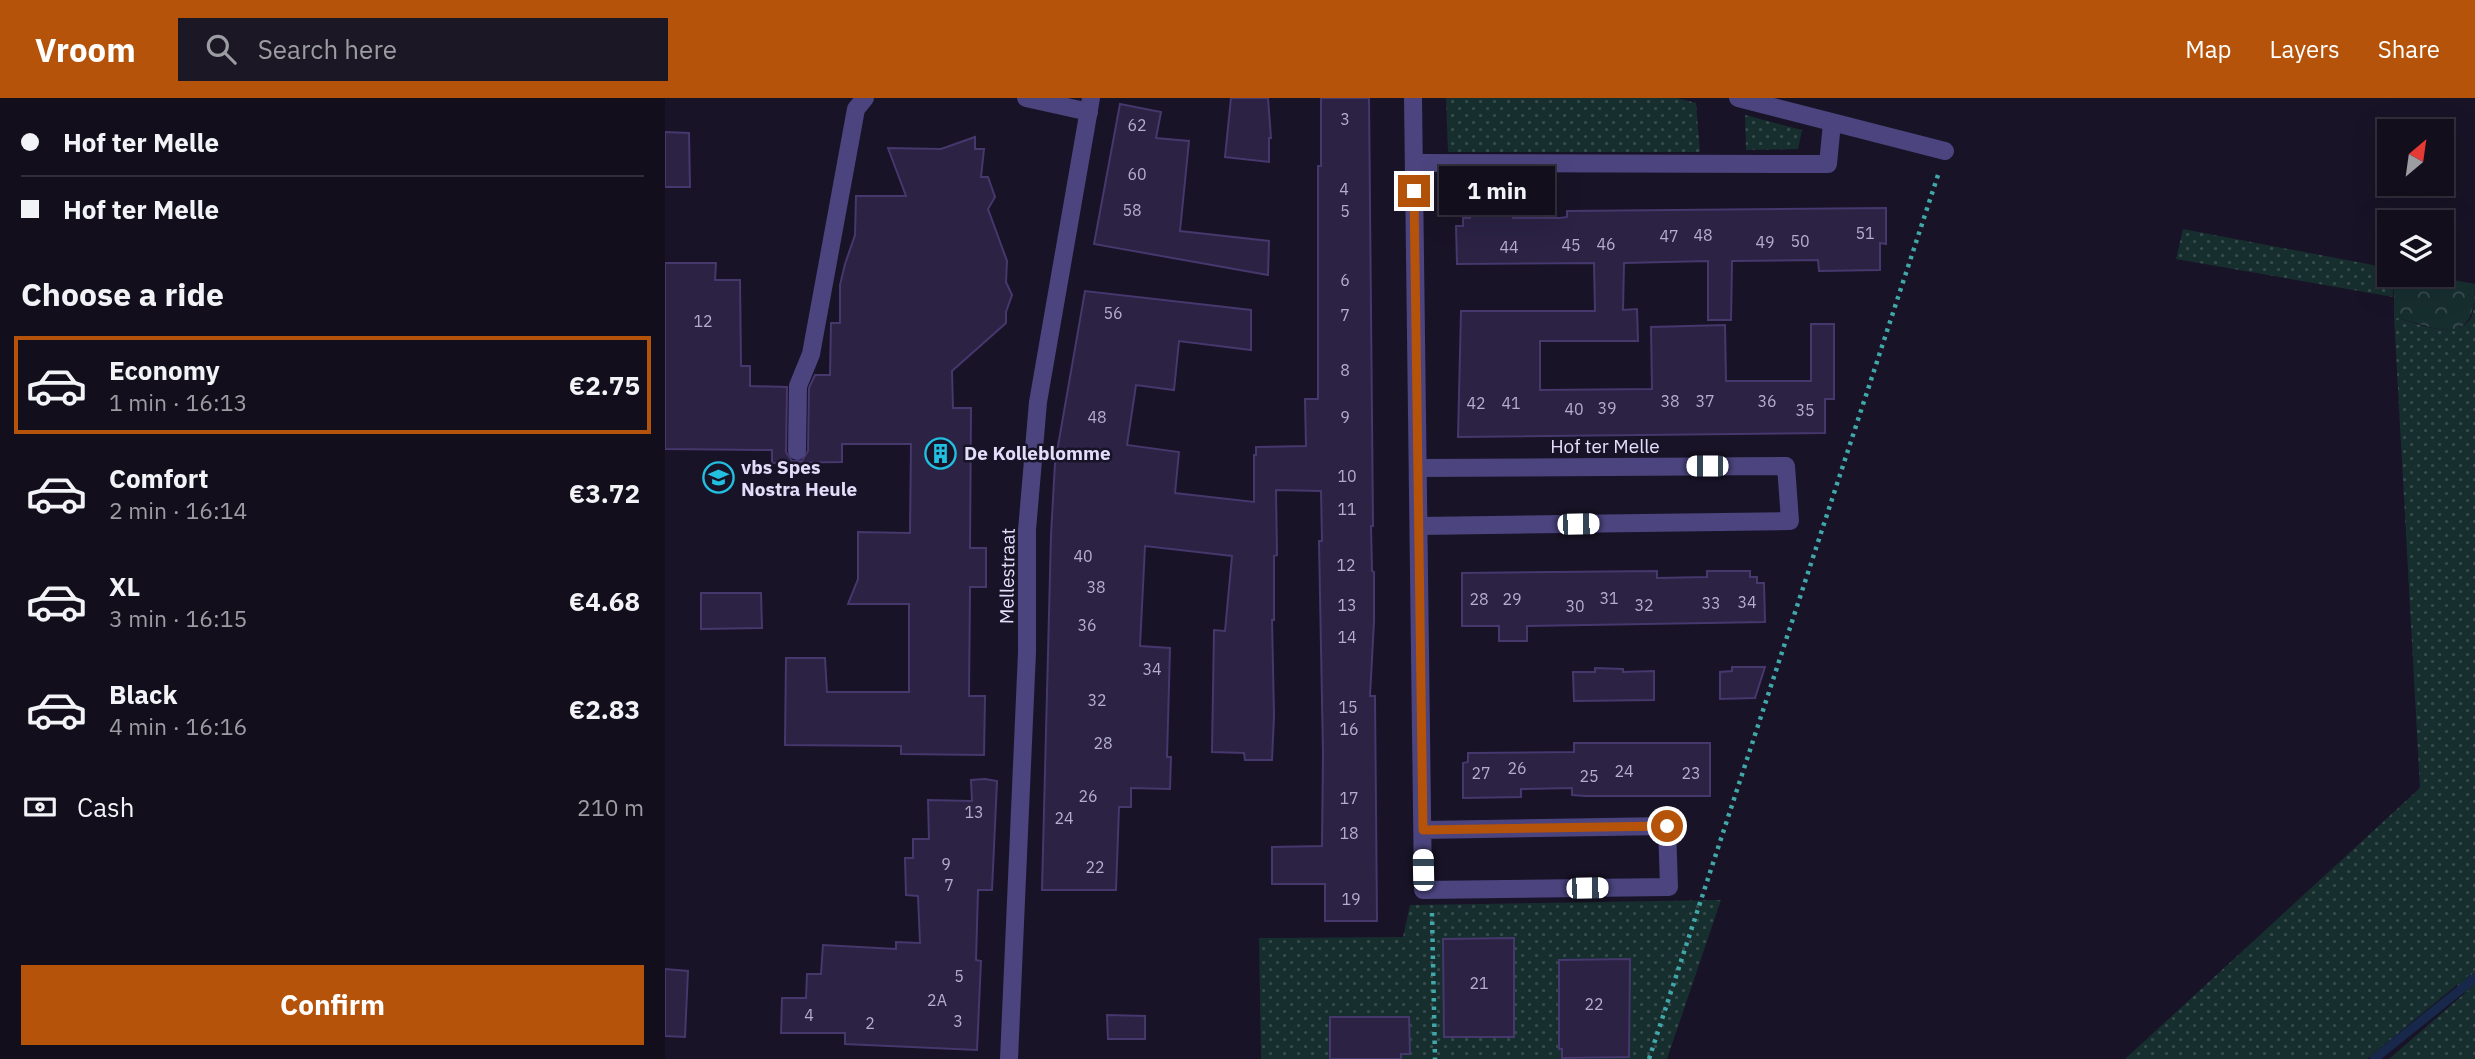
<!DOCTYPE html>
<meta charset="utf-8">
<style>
:root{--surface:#120e1c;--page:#1b1725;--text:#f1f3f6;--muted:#9c9ca3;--line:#312e3b;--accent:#b45309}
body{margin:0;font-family:"IBM Plex Sans",sans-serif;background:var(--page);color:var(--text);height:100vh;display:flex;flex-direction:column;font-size:26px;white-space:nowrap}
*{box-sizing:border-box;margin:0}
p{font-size:23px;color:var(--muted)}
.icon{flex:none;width:38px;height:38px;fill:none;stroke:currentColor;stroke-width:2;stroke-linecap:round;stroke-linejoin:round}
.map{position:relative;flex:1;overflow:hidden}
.sheet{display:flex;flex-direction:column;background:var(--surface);width:665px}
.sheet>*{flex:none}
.top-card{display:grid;align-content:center;height:154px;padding:0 21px;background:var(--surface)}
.needle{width:46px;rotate:29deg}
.controls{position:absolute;left:1712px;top:21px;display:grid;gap:14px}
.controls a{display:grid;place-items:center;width:77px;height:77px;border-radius:0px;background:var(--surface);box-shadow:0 7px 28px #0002,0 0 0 2px var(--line);font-size:35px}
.end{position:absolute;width:32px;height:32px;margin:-16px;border:9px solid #b45309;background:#fff;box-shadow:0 0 0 4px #fff}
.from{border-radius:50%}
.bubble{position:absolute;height:49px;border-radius:0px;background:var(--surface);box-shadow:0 7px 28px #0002,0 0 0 2px var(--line);font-size:23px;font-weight:700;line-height:49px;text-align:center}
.car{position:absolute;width:21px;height:42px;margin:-21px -10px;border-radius:9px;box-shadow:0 0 5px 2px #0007;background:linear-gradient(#fff 24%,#345 0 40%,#fff 0 76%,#345 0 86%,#fff 0)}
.top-card b{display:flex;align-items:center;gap:24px;height:66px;font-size:26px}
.top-card b+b{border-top:2px solid var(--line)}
.top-card i{width:18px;height:18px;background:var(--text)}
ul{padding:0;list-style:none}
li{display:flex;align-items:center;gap:21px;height:98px;margin:0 14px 10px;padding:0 7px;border:4px solid transparent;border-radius:0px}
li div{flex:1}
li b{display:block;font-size:26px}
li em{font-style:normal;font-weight:700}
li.on{border-color:var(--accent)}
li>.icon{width:63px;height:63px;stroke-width:1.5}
h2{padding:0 21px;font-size:32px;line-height:84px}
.pay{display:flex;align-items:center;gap:18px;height:77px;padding:0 21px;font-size:26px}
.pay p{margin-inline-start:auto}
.action{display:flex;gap:14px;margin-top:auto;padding:14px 21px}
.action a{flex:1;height:80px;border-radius:0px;background:var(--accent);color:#fff;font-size:28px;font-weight:700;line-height:80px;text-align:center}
header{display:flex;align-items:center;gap:42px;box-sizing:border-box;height:98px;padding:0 35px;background:var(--accent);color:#fff}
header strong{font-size:33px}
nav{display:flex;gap:38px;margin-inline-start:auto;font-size:24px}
.search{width:490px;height:63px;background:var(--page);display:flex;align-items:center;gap:18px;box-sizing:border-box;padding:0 24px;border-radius:0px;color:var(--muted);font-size:26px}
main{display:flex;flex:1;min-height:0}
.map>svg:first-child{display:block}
</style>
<header>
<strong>Vroom</strong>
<div class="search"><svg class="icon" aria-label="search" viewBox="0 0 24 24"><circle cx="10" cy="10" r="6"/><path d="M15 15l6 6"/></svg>Search here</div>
<nav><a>Map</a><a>Layers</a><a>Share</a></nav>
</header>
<main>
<section class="sheet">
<div class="top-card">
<b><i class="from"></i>Hof ter Melle</b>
<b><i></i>Hof ter Melle</b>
</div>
<h2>Choose a ride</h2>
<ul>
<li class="on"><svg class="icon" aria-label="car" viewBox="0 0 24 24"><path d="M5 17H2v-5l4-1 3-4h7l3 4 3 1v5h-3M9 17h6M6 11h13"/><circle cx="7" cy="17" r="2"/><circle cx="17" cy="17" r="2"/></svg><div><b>Economy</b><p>1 min · 16:13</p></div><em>€2.75</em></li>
<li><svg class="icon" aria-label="car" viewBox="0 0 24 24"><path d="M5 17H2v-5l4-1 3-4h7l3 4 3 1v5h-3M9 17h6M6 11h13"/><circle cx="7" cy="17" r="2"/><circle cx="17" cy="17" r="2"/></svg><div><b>Comfort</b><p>2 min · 16:14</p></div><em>€3.72</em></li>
<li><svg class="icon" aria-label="car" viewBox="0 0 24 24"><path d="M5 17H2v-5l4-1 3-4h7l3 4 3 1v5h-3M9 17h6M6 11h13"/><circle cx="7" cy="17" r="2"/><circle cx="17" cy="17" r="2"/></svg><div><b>XL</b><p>3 min · 16:15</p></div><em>€4.68</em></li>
<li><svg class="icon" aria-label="car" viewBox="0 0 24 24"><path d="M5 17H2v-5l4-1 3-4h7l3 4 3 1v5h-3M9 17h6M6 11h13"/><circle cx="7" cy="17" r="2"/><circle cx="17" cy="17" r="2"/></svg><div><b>Black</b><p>4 min · 16:16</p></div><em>€2.83</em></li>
</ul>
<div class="pay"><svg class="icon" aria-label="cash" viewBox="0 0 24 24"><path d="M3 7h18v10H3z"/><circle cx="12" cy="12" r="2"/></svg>Cash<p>210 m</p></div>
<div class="action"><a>Confirm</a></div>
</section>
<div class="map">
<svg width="1810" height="961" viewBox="0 0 1810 961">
<defs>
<pattern id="grass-dots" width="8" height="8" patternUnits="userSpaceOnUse" patternTransform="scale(1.75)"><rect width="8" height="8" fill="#172e2f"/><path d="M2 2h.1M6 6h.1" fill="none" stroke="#384c4e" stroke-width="1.8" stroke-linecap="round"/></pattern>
<pattern id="forest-crowns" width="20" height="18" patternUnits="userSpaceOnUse" patternTransform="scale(1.75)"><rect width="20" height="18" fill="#172e2f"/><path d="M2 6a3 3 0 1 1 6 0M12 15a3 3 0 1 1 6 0" fill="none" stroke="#384c4e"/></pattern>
</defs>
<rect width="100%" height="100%" fill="#181326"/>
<!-- grass -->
<g fill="url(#grass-dots)">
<polygon points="781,0 1012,0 1031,5 1035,54 783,54"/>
<polygon points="1080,17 1137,32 1133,51 1081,52"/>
<polygon points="1518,131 1724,170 1724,177 1729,177 1728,199 1511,161"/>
<path d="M1810,191V872L1702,961H1460L1755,690L1729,219C1752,225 1799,247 1808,214C1809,207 1809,198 1810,191Z"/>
<polygon points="1056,802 1002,961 596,961 594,840 738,839 745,807"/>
<polygon points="1810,888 1810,961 1724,961 1800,895"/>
</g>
<!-- forest -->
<g fill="url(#forest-crowns)">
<path d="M1729,177H1762L1810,186C1810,253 1774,230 1729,219Z"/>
<polygon points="1810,872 1810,888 1800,895 1792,887"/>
</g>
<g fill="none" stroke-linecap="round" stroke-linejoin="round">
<!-- stream -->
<polyline stroke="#18284a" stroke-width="9" points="1709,961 1810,880"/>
</g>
<!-- building -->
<g fill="#2b2244" stroke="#46376d" stroke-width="2">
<polygon points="566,0 603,0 606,40 604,40 604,64 560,59"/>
<polygon points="656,0 704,0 708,428 706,428 707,473 709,474 709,523 705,598 710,598 712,823 660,823 660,786 607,786 607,749 657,748 658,656 654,443 657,443 656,393 611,392 612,457 609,458 609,522 607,522 609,618 607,662 580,662 579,655 547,654 549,532 560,533 567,458 480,448 475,548 505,550 502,659 506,659 505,691 466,690 466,709 454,709 451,792 377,792 386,437 390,365 420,193 586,212 586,252 514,243 509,292 471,287 462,347 514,354 510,395 589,404 589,357 591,357 591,349 641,348 640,301 653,301 653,68 656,68"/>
<polygon points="455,6 496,14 491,40 524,43 515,133 604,143 603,177 429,146"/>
<polygon points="0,34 24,35 25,89 0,89"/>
<polygon points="310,39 310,51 319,51 316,79 323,79 330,99 323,111 342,163 341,184 347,197 341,214 341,225 287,273 288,310 306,310 305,450 321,450 321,489 305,489 304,598 320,598 319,657 236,656 236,648 120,647 121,560 160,560 162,594 244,594 244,506 183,506 193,481 193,434 245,435 246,346 177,346 177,364 107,365 107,352 0,351 0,165 51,165 50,182 75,182 76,268 85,268 85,288 122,289 121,354 127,363 137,363 143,353 144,290 150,277 165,277 166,225 175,225 175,187 180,166 190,137 191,98 241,98 223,50 276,51"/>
<polygon points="1221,110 1221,146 1215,145 1215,172 1154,173 1153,162 1067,163 1066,222 1043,222 1043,163 959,165 958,212 972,211 973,243 875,243 875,292 987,291 986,229 1060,227 1061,283 1146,283 1146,226 1169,226 1169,301 1160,301 1160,335 793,339 796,213 930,213 929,165 792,166 791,128 798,128 798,120 805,120 805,113 848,113 848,120 895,120 902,119 902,113"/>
<polygon points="992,473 992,480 1042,479 1042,473 1085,473 1085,479 1092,479 1092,485 1099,485 1100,524 862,528 862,543 834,543 834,528 797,528 797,475"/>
<polygon points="36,495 96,495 97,530 36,531"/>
<polygon points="1067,569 1100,569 1090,600 1055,601 1055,574 1067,573"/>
<polygon points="930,570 958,571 958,574 989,573 989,602 909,603 908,574 930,574"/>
<polygon points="909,645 1045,645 1045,698 920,698 907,697 907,690 856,691 856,699 798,700 798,665 803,664 803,655 909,654"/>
<polygon points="320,681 332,683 327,792 313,792 311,862 316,863 312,952 180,946 180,935 116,935 117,900 141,900 142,876 156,876 158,847 231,851 231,844 255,845 253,798 241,797 240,760 248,760 248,741 264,741 263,702 307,703 306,682"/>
<polygon points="849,840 849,939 779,939 778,841"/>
<polygon points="965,861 964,959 897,960 897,951 894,951 894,862"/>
<polygon points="0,871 23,873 20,939 0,938"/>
<polygon points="442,917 480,918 480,941 443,941"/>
<polygon points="665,919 744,919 745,956 736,956 736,961 665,961"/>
</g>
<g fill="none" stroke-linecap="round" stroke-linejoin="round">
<!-- path -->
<g stroke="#41a8aa" stroke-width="4.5" stroke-dasharray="3.5 5" stroke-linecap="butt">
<polyline points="767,815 770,961"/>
<polyline points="984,961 1274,74"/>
</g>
<!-- minor -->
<g stroke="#4b447e" stroke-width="18">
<polyline points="361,0 424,14"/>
<polyline points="748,0 758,792 1004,789 1002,728 758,732"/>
<polyline points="1073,0 1280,53"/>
<polyline points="749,65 1163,66 1167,25"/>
<polyline points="132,353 133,288 146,256 191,11 200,0"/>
<polyline points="753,370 1121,368 1125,423 754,428"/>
<polyline points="344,961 362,554 362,432 373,304 426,0"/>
</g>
</g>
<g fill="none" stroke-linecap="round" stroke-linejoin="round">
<!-- route -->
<polyline stroke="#b45309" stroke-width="9" points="749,93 758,732 1002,728"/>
</g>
<!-- icons -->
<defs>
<symbol id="building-ring" viewBox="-11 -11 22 22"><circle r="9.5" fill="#181326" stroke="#22bfe1" stroke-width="1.5"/><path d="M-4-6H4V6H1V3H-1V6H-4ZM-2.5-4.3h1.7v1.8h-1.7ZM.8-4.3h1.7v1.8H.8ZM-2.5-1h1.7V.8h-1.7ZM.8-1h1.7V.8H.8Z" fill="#22bfe1"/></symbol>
<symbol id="school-ring" viewBox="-11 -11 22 22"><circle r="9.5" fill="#181326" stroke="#22bfe1" stroke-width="1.5"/><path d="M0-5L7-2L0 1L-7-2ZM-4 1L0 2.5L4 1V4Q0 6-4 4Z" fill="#22bfe1"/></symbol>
</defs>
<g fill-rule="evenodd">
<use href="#building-ring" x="258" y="338" width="35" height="35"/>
<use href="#school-ring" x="36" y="362" width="35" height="35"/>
</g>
<g text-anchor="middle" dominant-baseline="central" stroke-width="5" stroke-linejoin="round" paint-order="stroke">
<!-- number labels -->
<g font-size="16" fill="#b4aecc">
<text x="680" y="21">3</text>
<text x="472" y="27">62</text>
<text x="472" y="76">60</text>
<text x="679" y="91">4</text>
<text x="467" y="112">58</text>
<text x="680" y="113">5</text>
<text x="1200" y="135">51</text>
<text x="1038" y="137">48</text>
<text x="1004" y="138">47</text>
<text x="1135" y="143">50</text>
<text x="1100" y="144">49</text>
<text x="941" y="146">46</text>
<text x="906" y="147">45</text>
<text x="844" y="149">44</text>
<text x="680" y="182">6</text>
<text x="448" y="215">56</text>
<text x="680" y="217">7</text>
<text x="38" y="223">12</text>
<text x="680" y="272">8</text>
<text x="1005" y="303">38</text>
<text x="1040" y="303">37</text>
<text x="1102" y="303">36</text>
<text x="811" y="305">42</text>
<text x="846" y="305">41</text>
<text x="942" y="310">39</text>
<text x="909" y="311">40</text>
<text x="1140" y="312">35</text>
<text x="432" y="319">48</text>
<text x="680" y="319">9</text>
<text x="682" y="378">10</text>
<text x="682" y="411">11</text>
<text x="418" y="458">40</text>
<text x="681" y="467">12</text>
<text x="431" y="489">38</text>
<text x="944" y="500">31</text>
<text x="814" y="501">28</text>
<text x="847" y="501">29</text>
<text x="1082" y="504">34</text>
<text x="1046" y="505">33</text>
<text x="682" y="507">13</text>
<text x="979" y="507">32</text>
<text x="910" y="508">30</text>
<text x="422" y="527">36</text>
<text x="682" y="539">14</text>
<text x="487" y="571">34</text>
<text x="432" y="602">32</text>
<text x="683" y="609">15</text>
<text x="684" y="631">16</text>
<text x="438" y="645">28</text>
<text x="852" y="670">26</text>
<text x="959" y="673">24</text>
<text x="816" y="675">27</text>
<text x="1026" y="675">23</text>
<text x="924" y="678">25</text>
<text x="423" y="698">26</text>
<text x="684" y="700">17</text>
<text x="309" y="714">13</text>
<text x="399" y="720">24</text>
<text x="684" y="735">18</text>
<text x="281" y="766">9</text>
<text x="430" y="769">22</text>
<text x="284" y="787">7</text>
<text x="686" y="801">19</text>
<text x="294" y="878">5</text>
<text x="814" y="885">21</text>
<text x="272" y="902">2A</text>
<text x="929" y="906">22</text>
<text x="144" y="917">4</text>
<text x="293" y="923">3</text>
<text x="205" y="925">2</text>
</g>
<!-- street labels -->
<g font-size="19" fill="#e2ddfa" stroke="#181326">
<text x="940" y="348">Hof ter Melle</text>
<text transform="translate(342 478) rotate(-89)">Mellestraat</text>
</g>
<!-- poi labels -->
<g font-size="19" font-weight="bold" fill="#e2ddfa" stroke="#181326" text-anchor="start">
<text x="299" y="355">De Kolleblomme</text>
<text x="76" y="369">vbs Spes<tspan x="76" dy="22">Nostra Heule</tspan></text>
</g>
</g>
</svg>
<div class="controls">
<a><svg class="needle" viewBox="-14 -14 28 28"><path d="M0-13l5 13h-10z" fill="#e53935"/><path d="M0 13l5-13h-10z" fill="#9c9ca3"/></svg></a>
<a><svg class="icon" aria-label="layers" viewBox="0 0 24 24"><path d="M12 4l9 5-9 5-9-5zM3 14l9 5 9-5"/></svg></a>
</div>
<i class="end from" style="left:1002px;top:728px"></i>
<i class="end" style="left:749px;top:93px"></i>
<div class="bubble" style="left:774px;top:68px;width:116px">1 min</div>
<i class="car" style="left:1042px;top:368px;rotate:270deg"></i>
<i class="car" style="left:913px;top:426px;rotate:89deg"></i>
<i class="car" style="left:758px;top:772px;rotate:359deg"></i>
<i class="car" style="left:922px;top:790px;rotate:89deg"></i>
</div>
</main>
